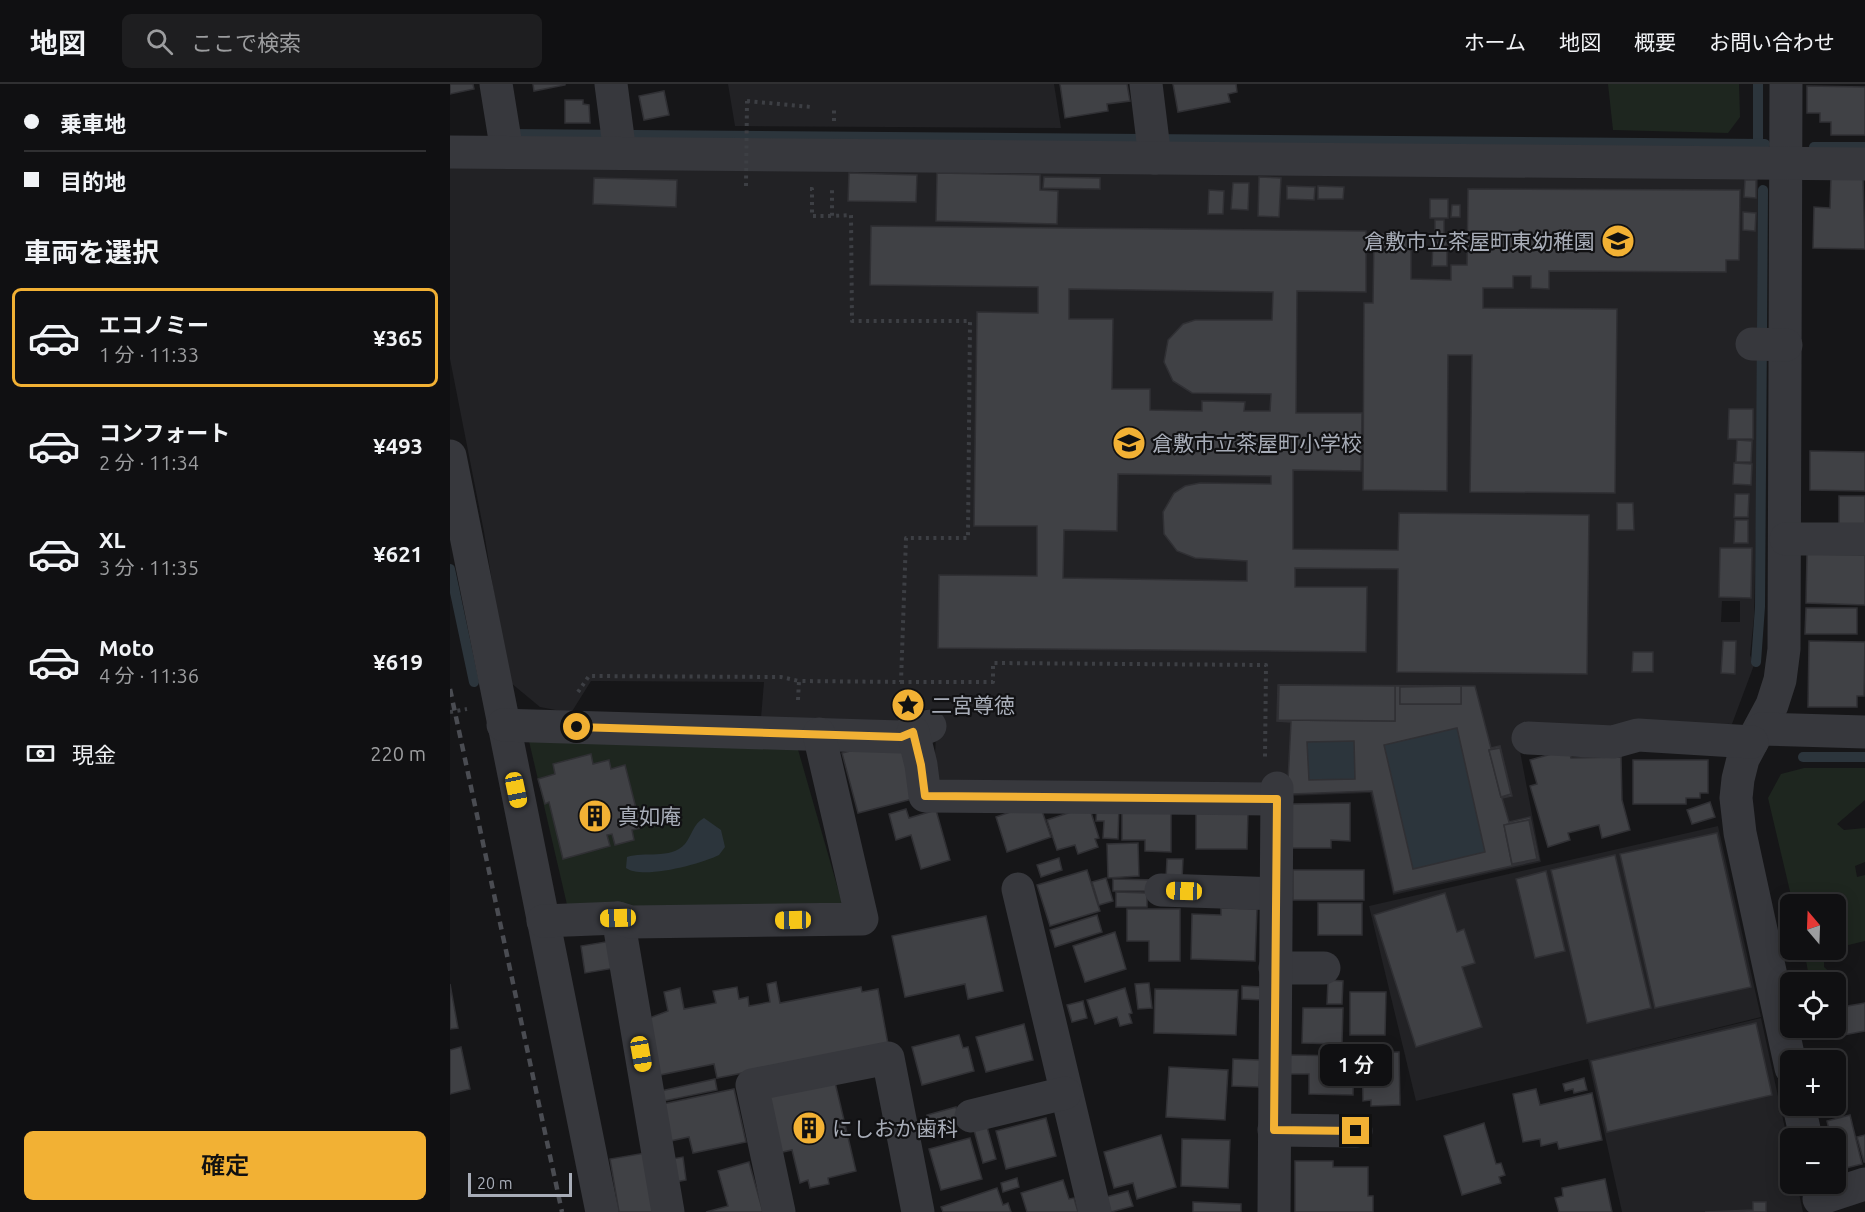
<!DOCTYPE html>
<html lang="ja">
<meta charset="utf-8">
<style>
:root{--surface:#101012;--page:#1e1e20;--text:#f1f3f6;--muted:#9c9d9f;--line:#303032;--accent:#f2b134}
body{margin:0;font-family:Ubuntu,"Noto Sans JP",sans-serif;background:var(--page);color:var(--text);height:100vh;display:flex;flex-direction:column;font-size:22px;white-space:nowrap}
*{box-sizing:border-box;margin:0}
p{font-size:20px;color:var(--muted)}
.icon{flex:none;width:33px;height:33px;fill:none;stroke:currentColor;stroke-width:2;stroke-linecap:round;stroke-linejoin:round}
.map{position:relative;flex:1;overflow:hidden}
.side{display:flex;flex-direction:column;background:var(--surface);width:450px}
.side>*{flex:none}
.guide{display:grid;align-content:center;height:132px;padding:0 24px;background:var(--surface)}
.needle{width:39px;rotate:341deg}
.buttons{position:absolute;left:1330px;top:810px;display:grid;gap:12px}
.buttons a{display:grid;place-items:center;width:66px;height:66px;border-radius:9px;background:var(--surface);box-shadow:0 3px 15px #0003,0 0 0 2px var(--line);font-size:30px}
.scale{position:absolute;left:18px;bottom:15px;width:104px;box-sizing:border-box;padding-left:6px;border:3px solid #a8adb8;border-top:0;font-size:16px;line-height:21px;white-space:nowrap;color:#a8adb8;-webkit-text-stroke:4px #111113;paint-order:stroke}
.end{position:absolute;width:27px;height:27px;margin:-14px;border:8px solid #f2b134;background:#111;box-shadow:0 0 0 3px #111}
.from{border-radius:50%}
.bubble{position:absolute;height:42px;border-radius:9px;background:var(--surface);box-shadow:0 3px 15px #0003,0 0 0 2px var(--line);font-size:20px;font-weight:600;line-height:42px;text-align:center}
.car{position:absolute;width:18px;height:36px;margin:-18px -9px;border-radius:8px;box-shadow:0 0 4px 2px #0007;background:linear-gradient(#f5c518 24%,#345 0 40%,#f5c518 0 76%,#345 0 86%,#f5c518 0)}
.guide b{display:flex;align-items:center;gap:21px;height:57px;font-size:22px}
.guide b+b{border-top:2px solid var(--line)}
.guide i{width:15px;height:15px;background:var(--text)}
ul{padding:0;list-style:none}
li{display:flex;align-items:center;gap:18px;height:99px;margin:0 12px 9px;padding:0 12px;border:3px solid transparent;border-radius:9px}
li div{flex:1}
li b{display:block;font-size:22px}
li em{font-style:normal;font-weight:600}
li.selected{border-color:var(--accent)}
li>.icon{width:54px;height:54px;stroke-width:1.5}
h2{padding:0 24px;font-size:27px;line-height:72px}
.pay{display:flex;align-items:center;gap:15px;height:66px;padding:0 24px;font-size:22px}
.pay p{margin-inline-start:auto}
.action{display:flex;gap:12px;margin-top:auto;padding:12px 24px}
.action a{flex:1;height:69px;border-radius:9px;background:var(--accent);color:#111;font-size:24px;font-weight:600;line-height:69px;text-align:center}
header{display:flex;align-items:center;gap:36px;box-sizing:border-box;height:84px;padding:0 30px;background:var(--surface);border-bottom:2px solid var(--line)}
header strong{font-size:28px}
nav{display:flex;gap:33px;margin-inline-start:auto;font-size:21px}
.search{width:420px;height:54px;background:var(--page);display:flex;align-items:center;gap:15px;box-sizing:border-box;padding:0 21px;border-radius:9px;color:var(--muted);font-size:22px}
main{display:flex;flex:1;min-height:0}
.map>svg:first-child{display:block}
</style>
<header>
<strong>地図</strong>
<div class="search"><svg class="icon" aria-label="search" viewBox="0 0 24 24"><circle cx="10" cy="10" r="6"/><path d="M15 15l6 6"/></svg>ここで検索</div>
<nav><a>ホーム</a><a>地図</a><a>概要</a><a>お問い合わせ</a></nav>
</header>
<main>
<section class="side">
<div class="guide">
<b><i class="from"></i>乗車地</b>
<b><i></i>目的地</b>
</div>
<h2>車両を選択</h2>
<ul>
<li class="selected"><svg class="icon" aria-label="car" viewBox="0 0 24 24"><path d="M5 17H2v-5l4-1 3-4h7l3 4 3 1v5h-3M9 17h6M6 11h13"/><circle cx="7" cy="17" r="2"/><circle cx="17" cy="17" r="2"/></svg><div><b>エコノミー</b><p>1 分 · 11:33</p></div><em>¥365</em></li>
<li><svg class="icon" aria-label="car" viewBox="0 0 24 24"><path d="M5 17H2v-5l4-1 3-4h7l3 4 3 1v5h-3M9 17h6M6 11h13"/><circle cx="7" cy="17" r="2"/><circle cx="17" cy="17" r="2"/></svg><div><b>コンフォート</b><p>2 分 · 11:34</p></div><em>¥493</em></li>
<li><svg class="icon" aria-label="car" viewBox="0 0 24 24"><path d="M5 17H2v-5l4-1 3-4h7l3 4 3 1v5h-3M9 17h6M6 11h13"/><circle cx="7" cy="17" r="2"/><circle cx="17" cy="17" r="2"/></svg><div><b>XL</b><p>3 分 · 11:35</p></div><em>¥621</em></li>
<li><svg class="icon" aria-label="car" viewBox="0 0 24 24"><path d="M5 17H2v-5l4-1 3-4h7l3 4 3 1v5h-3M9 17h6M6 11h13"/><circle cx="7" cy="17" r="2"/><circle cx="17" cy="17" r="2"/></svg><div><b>Moto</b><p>4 分 · 11:36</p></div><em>¥619</em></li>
</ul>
<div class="pay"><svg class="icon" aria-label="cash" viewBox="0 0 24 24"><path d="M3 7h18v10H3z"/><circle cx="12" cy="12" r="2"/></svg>現金<p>220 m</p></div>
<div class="action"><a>確定</a></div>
</section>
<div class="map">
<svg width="1415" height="1128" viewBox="0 0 1415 1128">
<rect width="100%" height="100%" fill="#161618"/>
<!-- built -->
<g fill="#222225" fill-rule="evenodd">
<polygon points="278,0 604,0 611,44 285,42"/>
<path d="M0,77L1308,93L1307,403L1304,533L1300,571L1304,581L1282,640L1196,639L1161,651L1066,646L1091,778L943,811L920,709L840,712L483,709L487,632L484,625L457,627L453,636L443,639L311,634L314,598L141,597L121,629L90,623L61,599L55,578L34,448L0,275ZM400,89L466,91V118L399,117ZM487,89L590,91V106L608,107L607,140L486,137ZM809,93L831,94L828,132H808ZM144,94L226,96V123L143,120ZM783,99H799L798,126L782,124ZM1018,105L1290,106L1289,176H1276V188L1099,187V205L1081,204V192H1063V204H1033V224L1167,225L1165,409L1021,408L1022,271H998L997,406H913L914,219H923L924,150L961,151V195L1001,196L1017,181ZM421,143L916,147V208L847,207L846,329L912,330L911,387L843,386V465L948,466L950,429L1139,431L1137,590L947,588L948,485L845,484V503L917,504L915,568L489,564L490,491L587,492V442L524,441L527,228L588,229V203L420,201ZM983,157H997L996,182H982ZM1270,464H1301V514L1269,513ZM1272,517H1290V538H1271ZM1273,557L1286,558L1284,590L1271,589ZM1183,568H1203V588H1183ZM828,601L1025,602L1041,664L1050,663L1062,711L1052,714L1059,738L1089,776L944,807L922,707L842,710L838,697L841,638L827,637Z"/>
<polygon points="619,205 823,208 822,236 733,240 718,256 714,278 723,297 742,309 821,310 820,327 794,327 794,318 753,317 752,327 700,326 662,305 663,235 619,235"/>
<polygon points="668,390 821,392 821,400 750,399 735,402 724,409 713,428 715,450 727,467 745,474 797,477 797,497 613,494 614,446"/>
<polygon points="1268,742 1311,933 1149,973 1311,934 1341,1072 1341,1100 1347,1100 1353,1128 1172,1128 1138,975 966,1017 919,822"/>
</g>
<!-- green -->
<g fill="#1e261f">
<polygon points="1158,0 1289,0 1290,33 1278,49 1163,46"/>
<polygon points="79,657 347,662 392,819 118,825"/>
<polygon points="1354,684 1415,684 1415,716 1387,740 1394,746 1415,744 1415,778 1405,782 1407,793 1415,791 1415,857 1386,864 1386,820 1343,820 1318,714 1331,690"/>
<polygon points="1354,866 1382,866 1374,868 1374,883 1384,892 1385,898 1360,898"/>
</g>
<!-- water -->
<g fill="#2c353c">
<polygon points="1007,644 1035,768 963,785 934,661"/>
<polygon points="904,657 905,695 859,696 857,658"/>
<path d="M254,734L271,746L275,763L269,771C251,780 192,796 176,784L177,773C194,767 220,776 235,760C242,751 243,740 254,734Z"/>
</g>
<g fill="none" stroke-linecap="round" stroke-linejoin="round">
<!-- stream -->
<g stroke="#2c353c" stroke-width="10">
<polyline points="1308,0 1308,64"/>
<polyline points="56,50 1315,60"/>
<polyline points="1364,63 1415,63"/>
<polyline points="0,485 24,598"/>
<polyline points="1306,578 1310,523 1313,106"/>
<polyline points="1353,673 1415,673"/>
</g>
</g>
<!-- building -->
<g fill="#404145" stroke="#303034" stroke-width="1.5" fill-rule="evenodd">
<polygon points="0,0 23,0 24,5 0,10"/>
<polygon points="83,0 115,0 115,1 84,7"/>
<polygon points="610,0 677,0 680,17 657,20 658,27 615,34"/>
<polygon points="723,0 786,0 787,8 778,10 780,18 728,28"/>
<polygon points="1357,2 1415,3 1415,51 1381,51 1381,38 1370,38 1370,29 1357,29"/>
<polygon points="214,7 219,31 194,36 189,12"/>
<polygon points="115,16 133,16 133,20 139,21 140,39 115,39"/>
<polygon points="399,89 467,91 466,118 398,117"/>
<polygon points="487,89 590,91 590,106 608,107 607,140 486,137"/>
<polygon points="594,93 650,94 650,105 593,104"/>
<polygon points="809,93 831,94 829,133 808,132"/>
<polygon points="1381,93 1413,93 1415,165 1363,164 1364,123 1380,124"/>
<polygon points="144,94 227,96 226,123 143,120"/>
<polygon points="1295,96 1306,96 1306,114 1294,113"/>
<polygon points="783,99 799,99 798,126 781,125"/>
<polygon points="837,102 865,103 864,116 837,115"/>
<polygon points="868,102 894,103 893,115 868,115"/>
<polygon points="1018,105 1290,106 1289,176 1276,176 1276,188 1099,187 1099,205 1081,204 1081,192 1063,192 1063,204 1033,204 1033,224 1167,225 1165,409 1020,408 1022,271 998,271 997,407 913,406 914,219 923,219 924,150 961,151 961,195 1001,196 1001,181 1017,181"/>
<polygon points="759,106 774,107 773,130 758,130"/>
<rect x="980" y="115" width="18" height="19"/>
<polygon points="1002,121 1010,121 1010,133 1001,133"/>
<polygon points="1293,128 1306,129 1305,147 1293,146"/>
<rect x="985" y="136" width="9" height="19"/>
<path d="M421,142L916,147V208L847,207L846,329H912L911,387L843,386V465L948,466L949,429L1139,431L1137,590L947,588L948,485L845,484V503H917L916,568L488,564L489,491L587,492V442H524L527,228L588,229V203L420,201ZM619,205L823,208L822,236H745L733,240L718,256L714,278L723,297L742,309L821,310L820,327H794L795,318L752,317V327L700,326V305H662L663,235H619ZM668,390L821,392V400L750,399L735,402L724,409L713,428L714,450L727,467L745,474L797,477V497L613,494L614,446L667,447Z"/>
<polygon points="983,157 997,157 997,182 982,182"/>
<polygon points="1279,325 1303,325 1303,355 1278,355"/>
<polygon points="1287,356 1302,357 1301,378 1286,378"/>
<polygon points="1360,367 1415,368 1415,407 1360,406"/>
<polygon points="1284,379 1302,380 1301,401 1283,400"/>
<polygon points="1285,410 1299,410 1298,433 1284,433"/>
<rect x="1389" y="412" width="26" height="29"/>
<polygon points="1167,419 1183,419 1184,446 1167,446"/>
<polygon points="1285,436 1298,436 1298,459 1284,459"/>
<polygon points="1270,464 1302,464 1301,514 1269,513"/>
<polygon points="1357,470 1415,471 1415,521 1356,519"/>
<polygon points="1356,524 1407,524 1407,550 1355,550"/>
<polygon points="1273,557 1286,557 1285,590 1271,589"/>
<polygon points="1359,557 1415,558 1414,612 1407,612 1407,623 1358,623"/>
<polygon points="1183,568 1203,568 1203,588 1182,588"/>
<path d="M828,601L1025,602L1041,664L1050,662L1062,712L1052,714L1059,738L1080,733L1089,776L944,808L922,707L842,710L838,697L841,638L827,637ZM829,601L945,602V637L828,636ZM1011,602V620H950V603ZM1007,644L1035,768L963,785L934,661ZM904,657L905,695L859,696L857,658ZM1050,664L1061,710L1051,713L1039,666ZM1079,736L1087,775L1062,780L1054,741Z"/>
<polygon points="829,601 945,602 945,637 828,636"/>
<polygon points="1011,602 1011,620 950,620 950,603"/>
<polygon points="437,658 457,662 470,713 408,729 392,669"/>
<polygon points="1050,664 1061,710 1051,713 1039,666"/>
<polygon points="1119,665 1121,674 1171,673 1172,716 1180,746 1152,754 1149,741 1118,749 1120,756 1098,763 1080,702 1087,700 1080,676"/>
<polygon points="141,670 143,680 159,676 161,685 175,681 191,744 182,746 184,756 165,761 162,750 157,751 160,762 113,775 99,718 95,720 88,695 105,690 103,680"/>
<polygon points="1183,676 1258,676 1258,709 1250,709 1250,714 1236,714 1236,720 1183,720"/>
<polygon points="589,718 601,753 557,768 546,733"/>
<polygon points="1260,718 1265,733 1242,740 1237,726"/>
<polygon points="900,719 900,757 881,756 881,764 839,764 839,720"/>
<polygon points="647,721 669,721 668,755 653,754 654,737 646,737"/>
<polygon points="639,722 649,754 645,755 648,763 628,770 625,761 607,766 597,736"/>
<polygon points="672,723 721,723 721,768 695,767 695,756 672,756"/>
<polygon points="456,725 459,734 486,726 500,776 471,785 461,751 446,756 439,730"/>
<polygon points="746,728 798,728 797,765 746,765"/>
<polygon points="1079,736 1087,775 1062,780 1054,741"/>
<polygon points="1267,749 1301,903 1205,924 1170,770"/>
<polygon points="688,759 689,792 658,794 657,760"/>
<polygon points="1165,771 1201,924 1137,939 1101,786"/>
<polygon points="609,774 612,786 591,793 587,781"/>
<polygon points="717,775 733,775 732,796 716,795"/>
<polygon points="637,786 650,827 600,842 587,801"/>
<rect x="843" y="786" width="71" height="30"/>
<polygon points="1096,787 1115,867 1085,874 1066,795"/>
<polygon points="656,794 663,817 649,821 642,798"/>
<polygon points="663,795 707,796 706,807 663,807"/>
<polygon points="666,808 697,809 697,823 666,823"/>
<polygon points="995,809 1007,848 1014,845 1025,879 1012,883 1032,943 966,963 924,831"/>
<rect x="868" y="819" width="44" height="32"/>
<polygon points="771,824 807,825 805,877 741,875 742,830 771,831"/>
<polygon points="677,825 730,825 730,877 699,877 699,857 677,857"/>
<polygon points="647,831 652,848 605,863 600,846"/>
<polygon points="536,832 553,907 518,915 515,900 455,913 442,852"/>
<polygon points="665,848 676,885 635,898 623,862"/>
<polygon points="161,857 165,884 135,889 131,862"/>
<polygon points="878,896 893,897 892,920 877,920"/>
<polygon points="326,898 330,919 411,903 412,908 428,905 438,960 267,994 264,980 205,992 194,936 218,927 214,908 230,904 234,925 266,919 263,907 287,903 289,915 298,913 299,922 320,918 317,900"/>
<polygon points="699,899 702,924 688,925 685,900"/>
<polygon points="0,900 8,944 0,945"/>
<polygon points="792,902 812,903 812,916 792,915"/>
<polygon points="675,904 682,929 679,930 682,939 670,942 667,933 645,940 637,916"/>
<polygon points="705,905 788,906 786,951 704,949"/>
<polygon points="900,908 936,908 935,951 900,951"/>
<polygon points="633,917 637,934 622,938 617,921"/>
<polygon points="1415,919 1415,947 1378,954 1376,944 1386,944 1386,924"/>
<polygon points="853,924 893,924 892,960 852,959"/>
<polygon points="1306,939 1322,1011 1157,1048 1141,977"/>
<polygon points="574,940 583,976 536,988 526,953"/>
<polygon points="509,951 513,964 518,963 524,987 472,1001 462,963"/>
<polygon points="11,963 20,1005 0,1010 0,966"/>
<polygon points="949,968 950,1021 921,1022 921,1016 913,1017 912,969"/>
<polygon points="839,971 904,972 903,1011 859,1010 859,990 839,990"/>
<polygon points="783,975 810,976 809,1003 782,1002"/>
<polygon points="719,983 778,986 775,1036 716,1033"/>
<polygon points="384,994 406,1087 378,1094 379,1100 360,1104 358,1096 350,1099 342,1066 328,1069 319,1010"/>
<polygon points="1134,994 1137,1006 1124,1009 1123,1005 1115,1007 1113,1000"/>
<polygon points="265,995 267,1006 209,1018 206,1008"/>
<polygon points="284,1005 296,1058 243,1069 239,1053 216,1058 208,1021"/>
<polygon points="1086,1005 1090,1021 1142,1009 1152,1056 1109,1065 1107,1058 1091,1062 1090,1055 1073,1058 1063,1010"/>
<polygon points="506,1023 510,1038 480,1046 477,1031"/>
<polygon points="1400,1031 1412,1080 1388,1086 1386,1054 1381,1054 1377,1037"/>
<polygon points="596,1034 606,1072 556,1085 546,1047"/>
<polygon points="1034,1039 1046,1080 1051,1079 1055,1091 1049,1093 1051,1099 1012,1111 994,1052"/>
<polygon points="537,1043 546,1075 533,1079 524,1046"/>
<polygon points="711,1051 726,1103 687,1115 683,1099 664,1104 654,1068"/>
<polygon points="1415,1051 1415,1078 1414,1078 1407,1053"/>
<polygon points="520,1054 532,1095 491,1106 479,1065"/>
<polygon points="732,1055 780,1056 778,1104 731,1102"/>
<polygon points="195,1069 205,1128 169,1128 160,1075"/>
<polygon points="233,1073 236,1096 220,1099 216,1076"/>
<polygon points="845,1077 883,1077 883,1083 918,1083 918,1112 923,1112 923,1128 845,1128"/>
<polygon points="299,1078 313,1128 256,1128 278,1122 268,1087"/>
<polygon points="567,1094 569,1103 553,1108 551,1099"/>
<polygon points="1155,1095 1162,1128 1109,1128 1105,1114 1113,1112 1112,1104"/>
<polygon points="613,1096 619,1115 624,1114 628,1128 577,1128 571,1109"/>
<polygon points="547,1104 553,1121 558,1119 561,1128 493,1128 491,1123"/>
<polygon points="678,1107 683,1122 661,1128 656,1113"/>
<polygon points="743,1118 791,1120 791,1128 743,1128"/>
<polygon points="1303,1118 1316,1118 1316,1128 1255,1128 1303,1126"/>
</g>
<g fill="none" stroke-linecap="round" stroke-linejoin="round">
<!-- path -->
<g stroke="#3d3f44" stroke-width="4" stroke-dasharray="3 4.5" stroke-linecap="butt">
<polyline points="297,17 361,23"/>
<polyline points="384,37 384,26"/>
<polyline points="360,105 362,105 362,132 382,132"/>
<polyline points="451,598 543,598 543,579 816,581 815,673"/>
<polyline points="128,608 139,592 331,593 349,597"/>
<polyline points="348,616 349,597 451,598 456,454 518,454 520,237 402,237 401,131 382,132 382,104"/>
<polyline points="0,628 17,625"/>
</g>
<!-- minor -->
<g stroke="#37383d" stroke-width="33">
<polyline points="46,0 57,68"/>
<polyline points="161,0 170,69"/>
<polyline points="696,0 705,74"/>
<polyline points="1336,0 1334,565 1330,596 1322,621 1293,675 1288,695 1286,714 1290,749 1341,984"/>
<polyline points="0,68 1415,80"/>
<polyline points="1302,260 1336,261"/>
<polyline points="0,372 152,1128"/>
<polyline points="1336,455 1415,455"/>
<polyline points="53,641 451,653 480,642"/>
<polyline points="1311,645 1415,648"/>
<polyline points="463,648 471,681 475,712 827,715"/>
<polyline points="1078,654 1163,658 1188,651 1302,658"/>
<polyline points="568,805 645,1128"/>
<polyline points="711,806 826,810"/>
<polyline points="168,834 218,1128"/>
<polyline points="93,837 168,834 181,838 412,835 369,650"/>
<polyline points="825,884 874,884"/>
<polyline points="1349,1022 1356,1054"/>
<polyline points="521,1032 615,1009"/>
<polyline points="824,1046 906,1047"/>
<polyline points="1369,1115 1415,1100"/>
<polyline points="329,1128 302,1001 438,974 468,1128"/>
<polyline points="824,1128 827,704"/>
</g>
<!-- rail -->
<polyline stroke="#4a4c52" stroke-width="4.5" stroke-dasharray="8 6" stroke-linecap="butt" points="0,605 112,1128"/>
<!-- path-bridge -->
<polyline stroke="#3d3f44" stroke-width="4" stroke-dasharray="3 4.5" stroke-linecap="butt" points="296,102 297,17"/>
</g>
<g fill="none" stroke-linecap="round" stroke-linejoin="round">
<!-- route -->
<polyline stroke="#f2b134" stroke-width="8" points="127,643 451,653 463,648 471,681 475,712 827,715 824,1046 906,1047"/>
</g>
<!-- icons -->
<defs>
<symbol id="school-disc" viewBox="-11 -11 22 22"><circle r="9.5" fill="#f2b134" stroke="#111113"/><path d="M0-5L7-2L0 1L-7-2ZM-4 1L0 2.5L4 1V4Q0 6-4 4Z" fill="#111"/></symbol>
<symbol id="sight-disc" viewBox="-11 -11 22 22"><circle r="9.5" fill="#f2b134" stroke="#111113"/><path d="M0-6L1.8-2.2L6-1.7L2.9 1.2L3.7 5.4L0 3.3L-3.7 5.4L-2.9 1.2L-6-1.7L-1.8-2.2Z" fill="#111"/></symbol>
<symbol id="building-disc" viewBox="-11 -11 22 22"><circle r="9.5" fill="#f2b134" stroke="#111113"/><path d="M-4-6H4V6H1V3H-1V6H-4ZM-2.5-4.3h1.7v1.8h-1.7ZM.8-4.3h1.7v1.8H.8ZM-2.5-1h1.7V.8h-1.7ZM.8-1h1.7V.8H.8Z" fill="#111"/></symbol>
</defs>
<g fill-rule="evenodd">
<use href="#school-disc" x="1149" y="138" width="38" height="38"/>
<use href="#school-disc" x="660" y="340" width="38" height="38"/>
<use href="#sight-disc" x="439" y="602" width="38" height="38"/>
<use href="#building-disc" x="126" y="713" width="38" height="38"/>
<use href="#building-disc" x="340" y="1025" width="38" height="38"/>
</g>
<g text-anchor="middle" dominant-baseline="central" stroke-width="4.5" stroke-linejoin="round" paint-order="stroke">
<!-- poi labels -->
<g font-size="21" fill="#a8adb8" stroke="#111113" text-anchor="start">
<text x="1145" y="157" text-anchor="end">倉敷市立茶屋町東幼稚園</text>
<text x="702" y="359">倉敷市立茶屋町小学校</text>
<text x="481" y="621">二宮尊徳</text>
<text x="168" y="732">真如庵</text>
<text x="382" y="1044">にしおか歯科</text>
</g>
</g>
</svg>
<div class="buttons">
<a><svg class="needle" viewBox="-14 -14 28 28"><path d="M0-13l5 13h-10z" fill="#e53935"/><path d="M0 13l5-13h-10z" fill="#9c9d9f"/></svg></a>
<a><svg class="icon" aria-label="locate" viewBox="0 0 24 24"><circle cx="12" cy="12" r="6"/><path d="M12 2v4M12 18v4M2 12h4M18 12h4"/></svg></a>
<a>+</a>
<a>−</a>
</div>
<div class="scale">20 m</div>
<i class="end from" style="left:127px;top:643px"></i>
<i class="end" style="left:906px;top:1047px"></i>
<div class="bubble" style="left:870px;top:960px;width:72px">1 分</div>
<i class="car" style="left:66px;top:706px;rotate:168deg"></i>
<i class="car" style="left:734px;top:807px;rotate:272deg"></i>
<i class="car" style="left:168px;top:834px;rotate:268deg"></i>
<i class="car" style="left:343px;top:836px;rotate:269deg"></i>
<i class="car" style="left:191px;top:970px;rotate:170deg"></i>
</div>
</main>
